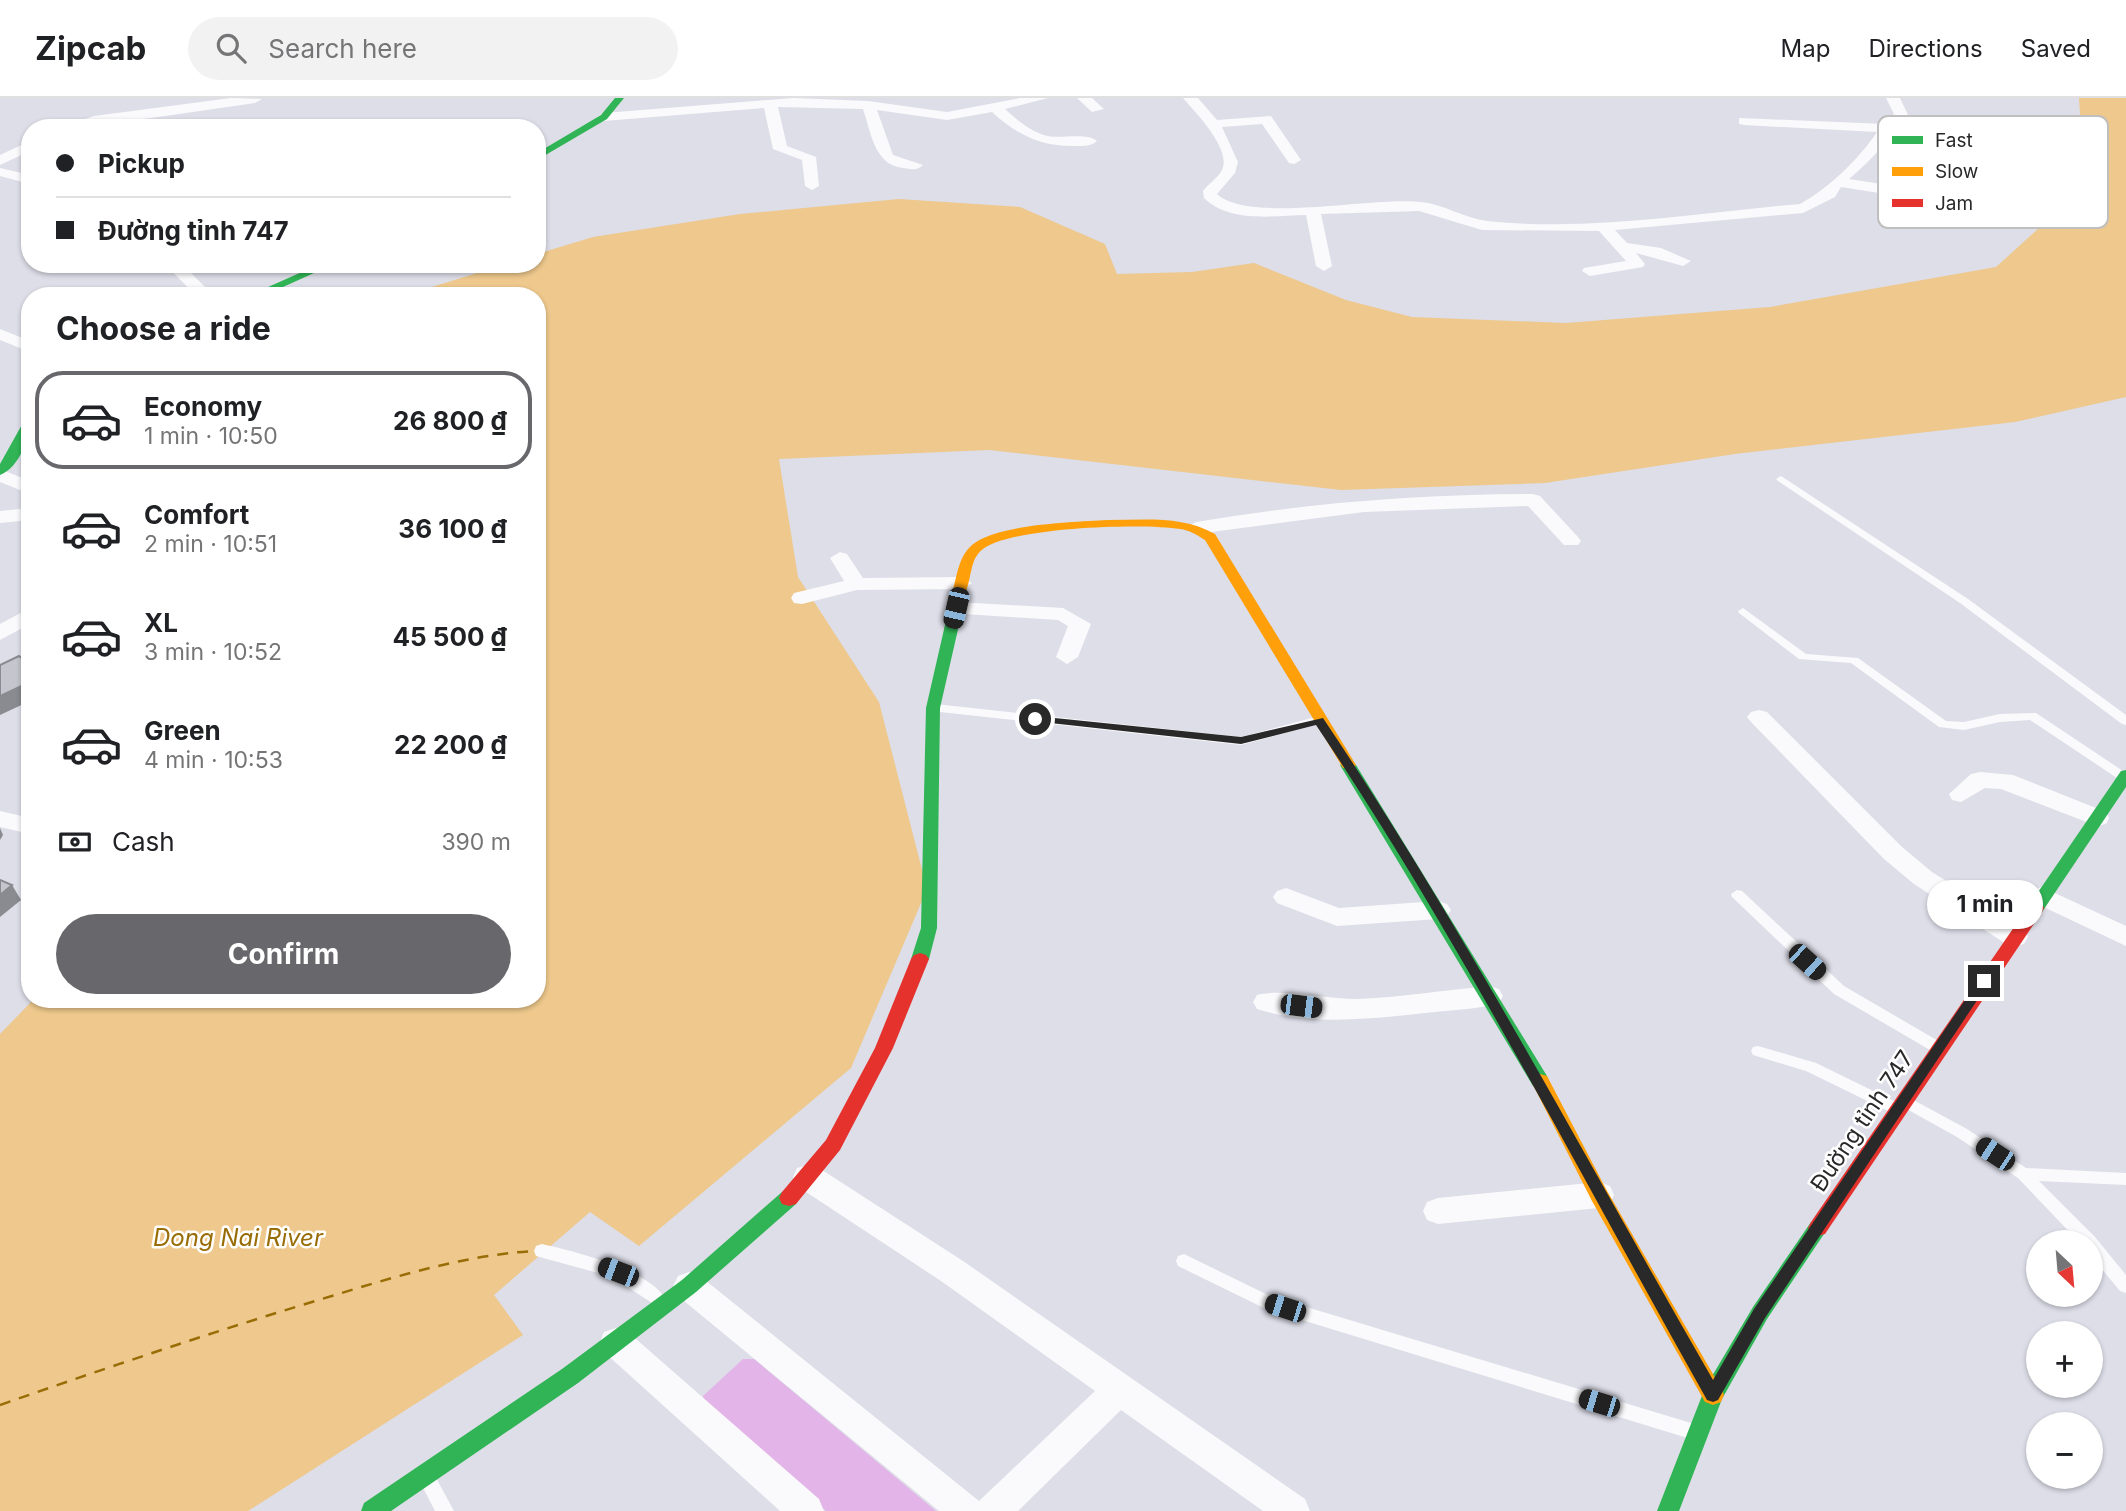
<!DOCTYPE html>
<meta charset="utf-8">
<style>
:root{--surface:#fff;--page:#f2f2f2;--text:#202124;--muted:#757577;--line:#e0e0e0;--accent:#68686c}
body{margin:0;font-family:Inter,sans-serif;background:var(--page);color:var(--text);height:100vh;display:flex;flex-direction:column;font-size:26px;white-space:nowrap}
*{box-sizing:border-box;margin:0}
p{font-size:23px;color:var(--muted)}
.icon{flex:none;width:38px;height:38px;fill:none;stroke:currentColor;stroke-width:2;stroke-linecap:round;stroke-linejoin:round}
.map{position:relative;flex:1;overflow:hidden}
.drawer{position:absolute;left:21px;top:189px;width:525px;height:721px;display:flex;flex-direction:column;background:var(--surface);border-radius:28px;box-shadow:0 2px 5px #0004}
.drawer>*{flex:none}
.top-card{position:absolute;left:21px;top:21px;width:525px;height:154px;border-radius:28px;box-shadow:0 2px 5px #0004;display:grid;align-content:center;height:154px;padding:0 35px;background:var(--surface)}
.needle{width:46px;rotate:154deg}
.tools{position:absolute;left:2026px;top:1132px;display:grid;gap:14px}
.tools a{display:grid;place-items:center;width:77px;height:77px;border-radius:50%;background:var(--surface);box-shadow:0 2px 5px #0004;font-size:35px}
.end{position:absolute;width:32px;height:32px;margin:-16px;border:9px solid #292929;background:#fff;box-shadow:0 0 0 4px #fff}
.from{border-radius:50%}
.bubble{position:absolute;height:49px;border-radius:24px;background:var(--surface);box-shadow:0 2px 5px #0004;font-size:23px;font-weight:700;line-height:49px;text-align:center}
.car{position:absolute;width:21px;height:42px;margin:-21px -10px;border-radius:9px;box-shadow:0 0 5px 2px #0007;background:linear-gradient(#222 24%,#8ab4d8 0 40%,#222 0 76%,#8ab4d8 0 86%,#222 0)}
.top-card b{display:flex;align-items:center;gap:24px;height:66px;font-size:26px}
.top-card b+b{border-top:2px solid var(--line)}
.top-card i{width:18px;height:18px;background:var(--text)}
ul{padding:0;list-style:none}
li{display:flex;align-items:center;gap:21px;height:98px;margin:0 14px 10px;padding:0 21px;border:4px solid transparent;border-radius:28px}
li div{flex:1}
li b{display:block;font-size:26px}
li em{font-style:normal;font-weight:700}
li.on{border-color:var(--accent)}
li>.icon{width:63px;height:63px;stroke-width:1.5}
h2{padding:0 35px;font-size:32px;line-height:84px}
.pay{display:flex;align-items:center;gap:18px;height:77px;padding:0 35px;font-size:26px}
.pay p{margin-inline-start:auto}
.button{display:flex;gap:14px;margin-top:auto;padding:14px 35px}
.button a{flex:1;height:80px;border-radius:42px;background:var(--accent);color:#fff;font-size:28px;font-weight:700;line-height:80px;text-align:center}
header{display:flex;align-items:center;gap:42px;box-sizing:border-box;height:98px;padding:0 35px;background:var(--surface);border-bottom:2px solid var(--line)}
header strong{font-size:33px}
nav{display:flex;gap:38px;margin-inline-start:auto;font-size:24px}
.search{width:490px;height:63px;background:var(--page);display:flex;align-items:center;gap:18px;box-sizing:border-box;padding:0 24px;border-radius:38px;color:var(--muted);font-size:26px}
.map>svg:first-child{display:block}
</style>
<header>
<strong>Zipcab</strong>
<div class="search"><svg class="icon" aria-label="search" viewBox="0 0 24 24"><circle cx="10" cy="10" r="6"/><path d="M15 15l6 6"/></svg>Search here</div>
<nav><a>Map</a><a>Directions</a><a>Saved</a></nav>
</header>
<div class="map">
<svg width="2126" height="1413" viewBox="0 0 2126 1413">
<rect width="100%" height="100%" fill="#dddee8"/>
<!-- green -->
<polygon fill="#e2b4e7" points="743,1261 754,1261 936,1413 826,1413 705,1308 703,1298"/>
<!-- water -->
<polygon fill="#eec88c" points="2079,0 2126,0 2126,299 2015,324 1735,356 1545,385 1341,392 989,352 779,361 798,479 879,604 927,791 851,970 639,1148 590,1114 494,1197 523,1237 248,1413 0,1413 0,936 34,901 537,901 537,198 403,198 506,166 537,166 537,156 593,139 740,116 899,101 1020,109 1105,146 1117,176 1192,174 1254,165 1346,202 1412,219 1566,225 1770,209 1996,169 2039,130 2106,91 2081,32"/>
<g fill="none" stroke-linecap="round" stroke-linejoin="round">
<!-- ferry -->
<path stroke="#996d06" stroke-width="2.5" stroke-dasharray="11 9" stroke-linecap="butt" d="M0,1307C100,1272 201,1238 302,1207C379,1184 454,1158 534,1153"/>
<!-- lane -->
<g fill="#fafafc" fill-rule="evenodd">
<polygon points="1781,378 1968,501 2126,617 2126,627 2122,626 1960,505 1778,383 1776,381"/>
<polygon points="1743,510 1806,556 1858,560 1946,623 1964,624 2000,616 2036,615 2126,675 2126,682 2120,682 2030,622 2000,624 1964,632 1939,629 1851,565 1799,561 1739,515 1738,513"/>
<polygon points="935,606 1241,639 1319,618 1325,622 1323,625 1241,647 931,613 929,610 931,607"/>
<polygon points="1737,792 1742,793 1844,888 1940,944 1942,948 1940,952 1935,953 1930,952 1834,896 1732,799 1731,796"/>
<polygon points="1758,948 1816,965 1900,1006 1902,1010 1900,1014 1895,1016 1890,1014 1806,973 1753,957 1751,953 1753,949"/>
<polygon points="1908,999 1967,1031 2026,1070 2126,1075 2126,1087 2039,1083 2095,1139 2126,1177 2126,1195 2120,1193 2091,1158 2091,1144 2079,1144 2018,1080 1957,1039 1903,1009 1901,1005 1903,1001"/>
<path d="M542,1146C573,1153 651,1172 666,1202L664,1207L658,1209L626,1188L598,1175L536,1158L534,1153L536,1148Z"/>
<polygon points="1184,1156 1270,1198 1691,1325 1697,1327 1700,1333 1697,1339 1691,1341 1266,1211 1178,1168 1176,1163 1178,1158"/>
<polygon points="428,1374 434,1376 454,1413 435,1413 419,1382 422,1376"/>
</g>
<!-- street -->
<g fill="#fafafc" fill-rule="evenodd">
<polygon points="231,0 262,1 255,5 82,30 59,30 94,18"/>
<path d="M793,0L868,3L947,14L1020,0H1048L1005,11C1017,22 1031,34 1048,38C1062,41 1087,34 1097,43C1091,48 1085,48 1077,48C1042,49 1017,37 992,14L947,22L877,12L893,57L923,67C917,73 911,71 903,70C874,67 871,34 863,11L778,9L787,48L816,59L819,88L812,92L805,88L802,62L773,51L764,10L604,23L597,19L604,15Z"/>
<polygon points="1077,0 1092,0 1104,11 1092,14"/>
<path d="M1183,0H1198L1217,22L1271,18L1301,62L1294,66L1289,65L1262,26L1222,29L1238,64L1235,75L1217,96C1249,126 1374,98 1421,104C1443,106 1464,120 1487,123C1590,134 1697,115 1800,106C1829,90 1858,62 1877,34L1744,27L1739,26V20L1885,26L1894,16L1886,0H1900L1908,17C1889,41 1872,62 1849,81L1973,100L1981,105L1973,110L1841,89L1835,99L1803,115L1615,132L1627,145L1661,150L1691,163L1683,168L1636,155L1645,166L1643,169L1590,178L1582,173L1584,170L1626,163L1599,133L1482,132L1419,113L1321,116L1332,168L1324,173L1316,168L1306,117C1272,118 1230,125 1204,100L1203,93C1208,86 1218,80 1222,72C1232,51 1195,14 1183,0Z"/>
<polygon points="30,43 30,53 0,67 0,57"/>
<polygon points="0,70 30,77 30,86 0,78"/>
<polygon points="537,98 545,102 543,107 537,108"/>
<polygon points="165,166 182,166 214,198 196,198"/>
<polygon points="0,231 30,243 30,254 0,242"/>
<polygon points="0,371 30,383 30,396 0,384"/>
<path d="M1533,396L1540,398L1578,439L1581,443L1578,447H1564L1528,408L1364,414L1196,436L1186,430L1196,424C1308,405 1420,396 1533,396Z"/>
<polygon points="30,410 30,422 0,425 0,413"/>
<polygon points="840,454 847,456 863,480 961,479 972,485 961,491 857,492 802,506 794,505 791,500 794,495 844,483 830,460"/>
<polygon points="956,504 1063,510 1091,526 1078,559 1067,566 1056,559 1068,528 1058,522 948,515 945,510 948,505"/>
<polygon points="30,510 30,526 0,542 0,526"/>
<polygon points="1759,612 1767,614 1902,749 1932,774 2024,832 2028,839 2024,846 2015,848 2006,846 1914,786 1884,761 1751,624 1747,619 1751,614"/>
<polygon points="1980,674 2013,677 2106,714 2109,720 2106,726 2097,728 2001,691 1985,690 1961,704 1952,702 1949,696 1971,676"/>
<polygon points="0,713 30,720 30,736 0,729"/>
<polygon points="2042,789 2126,828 2126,848 2033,804 2029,798 2033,792"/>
<polygon points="1286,790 1339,810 1438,803 1447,806 1451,812 1447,818 1438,821 1337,828 1277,805 1273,799 1277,793"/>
<path d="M1489,888L1499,891L1503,898L1499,905C1478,911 1456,912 1435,914C1376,920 1314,929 1257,911L1253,904L1257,897C1281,890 1331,902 1359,901C1403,899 1446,892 1489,888Z"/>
<polygon points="808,1067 819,1070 963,1163 1305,1401 1310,1413 1263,1413 1121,1312 1018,1413 939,1413 678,1198 673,1188 678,1178 689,1174 700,1178 979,1403 1095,1293 941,1183 797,1088 793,1079 797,1070"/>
<polygon points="1599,1084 1610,1088 1614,1097 1610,1106 1599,1110 1438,1126 1427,1122 1423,1113 1427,1104 1438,1100"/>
<polygon points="616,1230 628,1234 819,1401 824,1413 780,1413 604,1254 600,1244 604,1234"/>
</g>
<!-- fast -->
<g fill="#30b455" fill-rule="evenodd">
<polygon points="615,0 624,0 607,21 537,62 537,55 601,17"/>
<polygon points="320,166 334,166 263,198 248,198"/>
<path d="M30,319C30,339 20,369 0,377V366L24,323Z"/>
<polygon points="960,488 967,492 940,610 937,830 929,861 926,865 914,865 911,861 921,830 926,610 953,492"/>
<polygon points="1348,662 1356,667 1547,978 1549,983 1547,988 1540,990 1533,988 1340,667"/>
<polygon points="2126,672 2126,689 2042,814 2030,814 2028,810 2030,806 2121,673"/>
<polygon points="789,1092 796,1094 799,1100 796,1106 696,1194 578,1285 391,1413 361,1413 364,1405 562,1271 682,1182 782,1094"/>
<polygon points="1818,1122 1825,1124 1828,1130 1767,1221 1722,1301 1679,1413 1657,1413 1705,1290 1753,1209 1811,1124"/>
</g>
<!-- slow -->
<g fill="#ff9f0a" fill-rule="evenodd">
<path d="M1107,422C1144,422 1182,417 1215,436L1356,667L1353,670H1343L1205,442C1197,437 1189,432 1180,431C1143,425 1012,429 983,451C969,461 972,482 965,495L960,496L953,492C957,477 959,458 972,447C996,426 1075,424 1107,422Z"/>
<polygon points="1540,976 1547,978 1606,1091 1721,1290 1724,1297 1721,1304 1713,1307 1705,1304 1592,1103 1531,983 1533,978"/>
</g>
<!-- jam -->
<g fill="#e5322d" fill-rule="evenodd">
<polygon points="2036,804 2042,806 2044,810 2042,814 1825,1136 1818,1138 1811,1136 1808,1130 1811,1124 2030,806"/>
<polygon points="920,855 926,857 929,861 893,950 840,1052 796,1106 789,1108 782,1106 779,1100 782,1094 826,1042 875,950 911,861 914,857"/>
</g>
</g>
<!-- shaded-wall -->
<g fill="#8a8b90">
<polygon points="30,584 30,603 0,617 0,598"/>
<polygon points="0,730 3,737 0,742"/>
<polygon points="12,787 21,802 0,819 0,797"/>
</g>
<!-- building -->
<g fill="#c5c6cd" stroke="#8a8b90" stroke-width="2">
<polygon points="19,558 30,566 30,584 0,598 0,567"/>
<polygon points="0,782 12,787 0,797"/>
</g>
<!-- route -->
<path fill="#292929" d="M1035,618L1241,639L1323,620C1466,833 1585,1060 1713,1282L1754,1211L1980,880L1984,878L1990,883L1765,1220L1718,1302L1713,1304L1707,1302C1579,1075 1461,843 1316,627L1241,646L1032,623L1030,621Z"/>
<g text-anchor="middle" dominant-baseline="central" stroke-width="5" stroke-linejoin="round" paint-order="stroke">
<!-- near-street labels -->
<g font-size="23" fill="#292929" stroke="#fff">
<text transform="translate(1862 1023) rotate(-56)">Đường tỉnh 747</text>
</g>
<!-- near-water labels -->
<g font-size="24" font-style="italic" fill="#996d06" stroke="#fff">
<text x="238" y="1139">Dong Nai River</text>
</g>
</g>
<!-- legend -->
<rect x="1878" y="18" width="230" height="112" rx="10" fill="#fff" stroke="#bfbfbf" stroke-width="2"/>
<rect x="1892" y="38" width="31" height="8" fill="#30b455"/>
<rect x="1892" y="69" width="31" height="9" fill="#ff9f0a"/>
<rect x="1892" y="101" width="31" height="8" fill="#e5322d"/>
<g font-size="19" fill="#292929">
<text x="1935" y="49">Fast</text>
<text x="1935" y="80">Slow</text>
<text x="1935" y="112">Jam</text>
</g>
</svg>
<div class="tools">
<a><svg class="needle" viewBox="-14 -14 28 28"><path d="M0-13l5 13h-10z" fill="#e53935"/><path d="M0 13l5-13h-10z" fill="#757577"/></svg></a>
<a>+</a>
<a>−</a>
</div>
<i class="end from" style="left:1035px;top:621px"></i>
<i class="end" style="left:1984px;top:883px"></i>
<div class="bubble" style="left:1927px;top:782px;width:116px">1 min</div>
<i class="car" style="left:956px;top:510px;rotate:193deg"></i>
<i class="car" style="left:1807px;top:864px;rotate:132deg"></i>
<i class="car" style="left:1301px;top:908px;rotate:97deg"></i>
<i class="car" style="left:1995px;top:1056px;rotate:303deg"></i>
<i class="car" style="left:618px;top:1174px;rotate:291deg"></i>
<i class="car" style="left:1285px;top:1210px;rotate:288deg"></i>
<i class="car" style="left:1599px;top:1305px;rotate:287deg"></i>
<div class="top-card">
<b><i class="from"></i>Pickup</b>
<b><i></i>Đường tỉnh 747</b>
</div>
<section class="drawer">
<h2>Choose a ride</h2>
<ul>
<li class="on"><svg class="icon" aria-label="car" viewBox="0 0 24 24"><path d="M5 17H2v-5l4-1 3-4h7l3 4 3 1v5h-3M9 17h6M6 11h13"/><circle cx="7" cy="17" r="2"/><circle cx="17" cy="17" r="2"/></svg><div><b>Economy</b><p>1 min · 10:50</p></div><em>26 800 ₫</em></li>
<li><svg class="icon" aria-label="car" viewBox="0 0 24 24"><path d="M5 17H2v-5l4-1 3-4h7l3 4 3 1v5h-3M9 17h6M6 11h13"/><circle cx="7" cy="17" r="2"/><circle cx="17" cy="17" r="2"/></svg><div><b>Comfort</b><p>2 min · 10:51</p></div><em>36 100 ₫</em></li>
<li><svg class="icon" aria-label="car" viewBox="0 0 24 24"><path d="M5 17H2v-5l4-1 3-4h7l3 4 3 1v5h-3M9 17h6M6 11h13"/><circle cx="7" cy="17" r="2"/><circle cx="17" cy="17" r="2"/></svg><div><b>XL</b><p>3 min · 10:52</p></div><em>45 500 ₫</em></li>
<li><svg class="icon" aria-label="car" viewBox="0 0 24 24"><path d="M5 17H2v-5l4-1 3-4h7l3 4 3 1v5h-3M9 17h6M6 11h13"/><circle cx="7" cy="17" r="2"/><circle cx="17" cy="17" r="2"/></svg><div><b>Green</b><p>4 min · 10:53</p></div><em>22 200 ₫</em></li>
</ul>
<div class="pay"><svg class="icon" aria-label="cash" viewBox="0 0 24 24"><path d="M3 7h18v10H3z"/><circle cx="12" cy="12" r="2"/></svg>Cash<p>390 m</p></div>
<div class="button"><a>Confirm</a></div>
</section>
</div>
